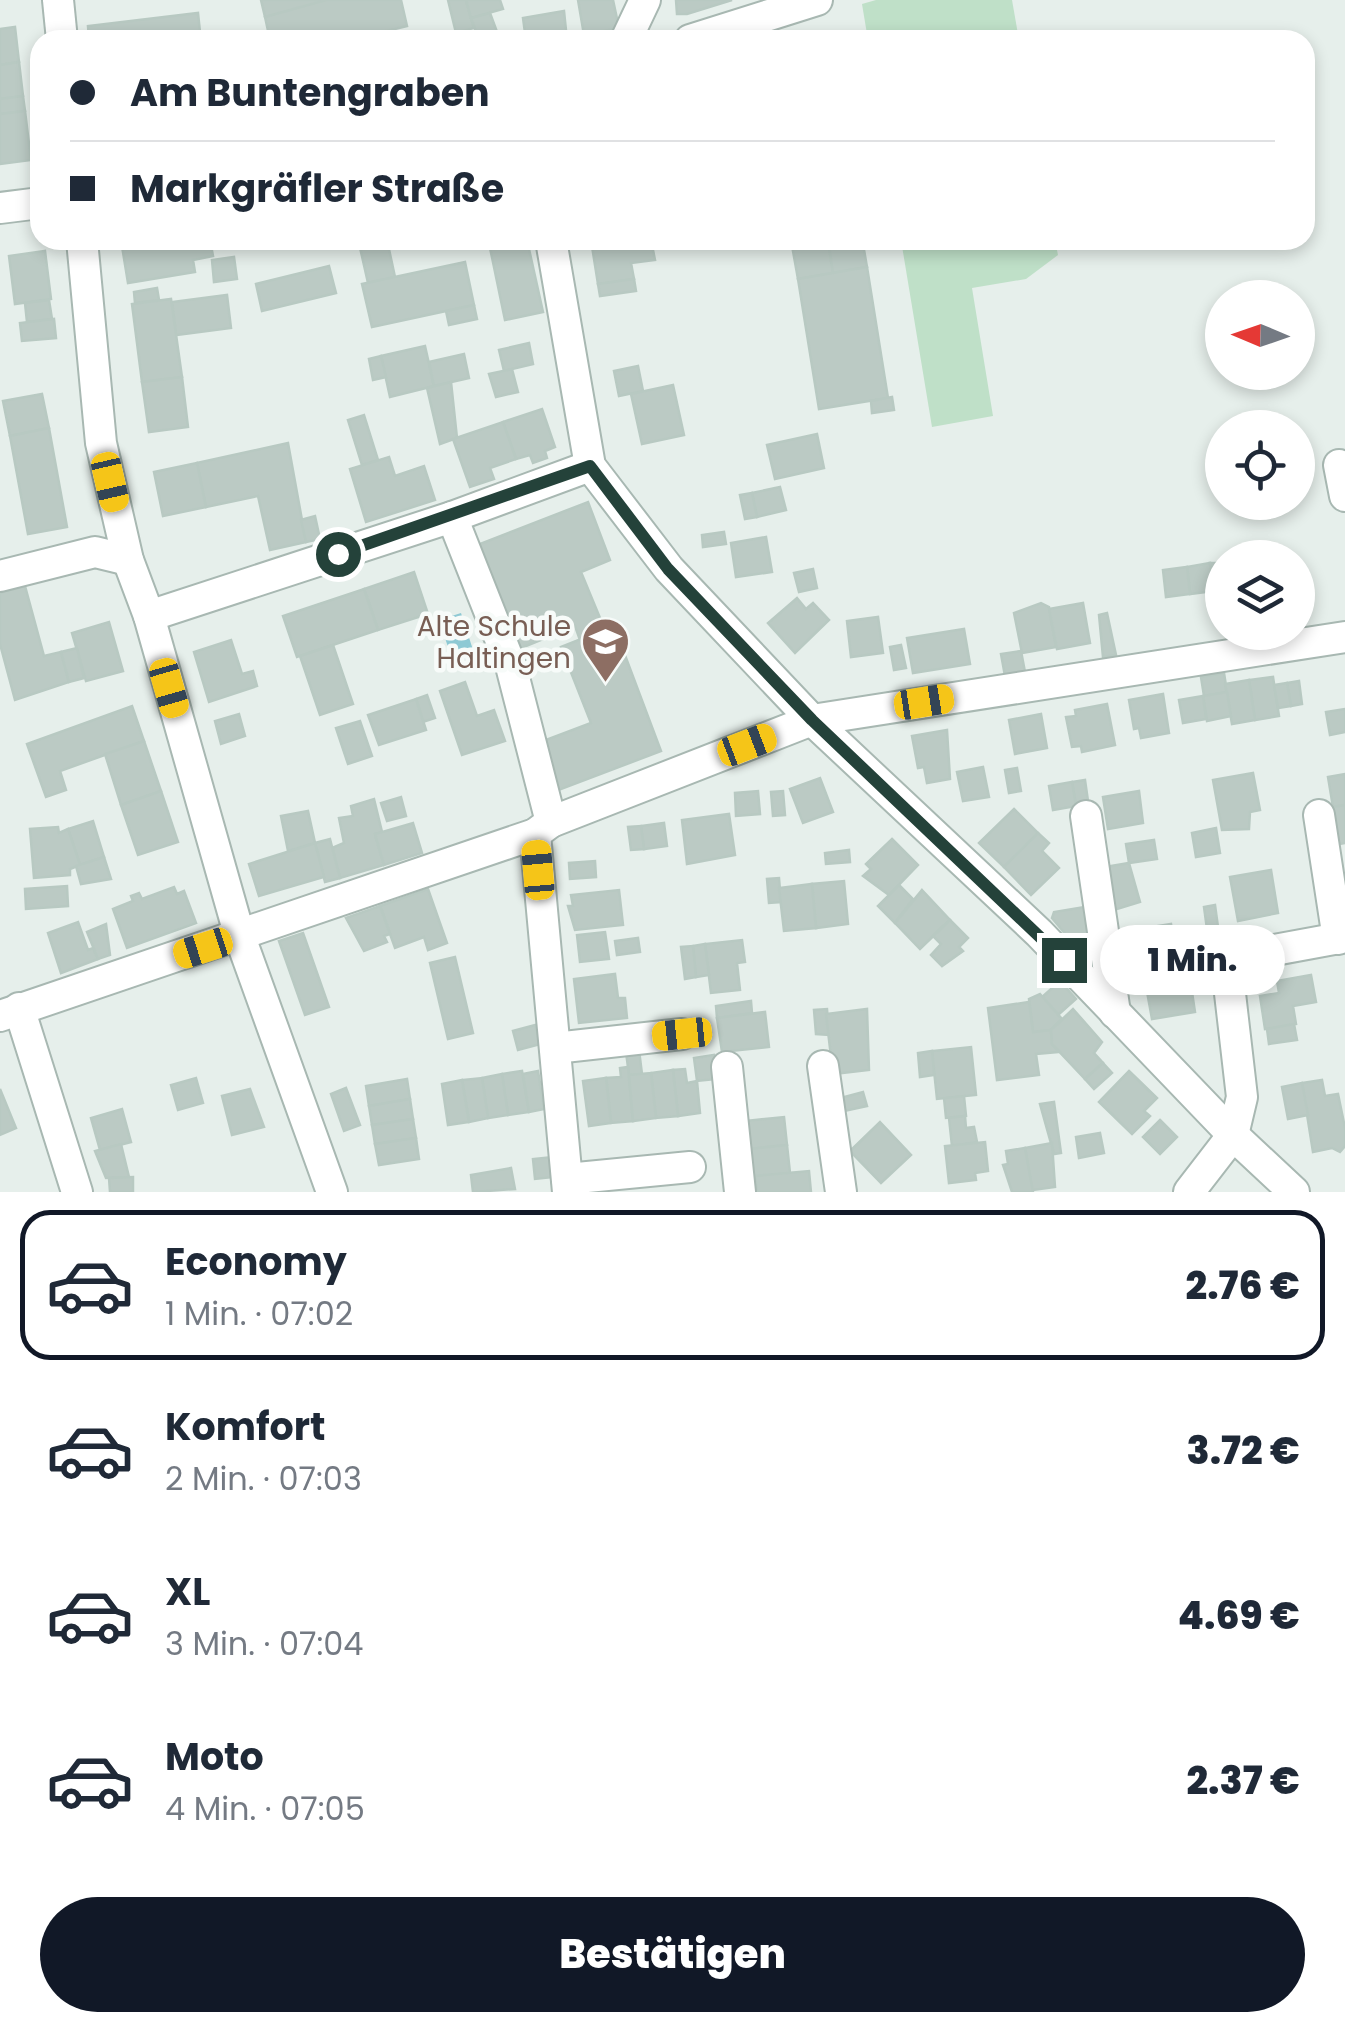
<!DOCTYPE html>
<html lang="de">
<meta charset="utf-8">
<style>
:root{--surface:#fff;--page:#f2f2f3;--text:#1f2937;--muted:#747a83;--line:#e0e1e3;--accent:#111827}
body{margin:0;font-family:Poppins,sans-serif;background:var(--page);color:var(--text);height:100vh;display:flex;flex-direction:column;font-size:38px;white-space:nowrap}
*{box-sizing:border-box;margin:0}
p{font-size:32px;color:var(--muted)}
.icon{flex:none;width:55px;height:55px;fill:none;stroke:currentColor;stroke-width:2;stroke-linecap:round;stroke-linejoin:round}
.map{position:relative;height:1192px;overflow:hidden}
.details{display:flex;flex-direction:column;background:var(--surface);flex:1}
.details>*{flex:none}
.guide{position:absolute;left:30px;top:30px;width:1285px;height:220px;border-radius:30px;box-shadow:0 5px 15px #0003;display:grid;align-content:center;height:220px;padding:0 40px;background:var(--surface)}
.needle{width:65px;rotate:272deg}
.controls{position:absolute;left:1205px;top:280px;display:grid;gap:20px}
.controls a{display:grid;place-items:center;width:110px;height:110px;border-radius:50%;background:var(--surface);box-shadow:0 5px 15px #0003;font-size:50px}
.end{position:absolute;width:45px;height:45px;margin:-22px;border:12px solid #24423a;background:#fff;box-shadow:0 0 0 5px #fff}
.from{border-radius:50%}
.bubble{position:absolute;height:70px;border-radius:35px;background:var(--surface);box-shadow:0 5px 15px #0003;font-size:32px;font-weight:800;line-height:70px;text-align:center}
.car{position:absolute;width:30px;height:60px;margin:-30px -15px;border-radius:12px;box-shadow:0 0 8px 2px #0007;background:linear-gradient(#f5c518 24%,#345 0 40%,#f5c518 0 76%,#345 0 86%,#f5c518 0)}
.guide b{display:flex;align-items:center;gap:35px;height:95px;font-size:38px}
.guide b+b{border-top:2px solid var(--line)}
.guide i{width:25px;height:25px;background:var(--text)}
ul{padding:18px 0 0;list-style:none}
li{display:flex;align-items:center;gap:30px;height:150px;margin:0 20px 15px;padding:0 20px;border:5px solid transparent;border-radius:30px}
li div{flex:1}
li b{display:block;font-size:38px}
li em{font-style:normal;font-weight:800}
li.current{border-color:var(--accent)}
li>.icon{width:90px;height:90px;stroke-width:1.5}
.primary-button{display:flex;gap:20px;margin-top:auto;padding:20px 40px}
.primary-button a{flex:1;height:115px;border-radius:60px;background:var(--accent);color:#fff;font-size:40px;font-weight:800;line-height:115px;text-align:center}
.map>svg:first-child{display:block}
</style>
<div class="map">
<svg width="1345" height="1192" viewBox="0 0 1345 1192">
<rect width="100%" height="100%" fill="#e6efeb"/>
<!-- green -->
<g fill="#bfe0c8">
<polygon points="876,0 1012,0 1019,40 868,40 862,4"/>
<polygon points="901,240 1055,240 1058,255 1026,279 972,288 993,416 932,427"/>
</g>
<!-- water -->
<polygon fill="#8ec9d4" points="461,613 475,656 453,662 439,620"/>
<!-- building -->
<g fill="#bbcac4" stroke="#b8c9c2" stroke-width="2.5">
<polygon points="261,0 326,0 327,2 265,17"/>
<polygon points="326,0 401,0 407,26 349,40 270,40 265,17"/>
<polygon points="448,0 466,0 474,28 456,33"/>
<polygon points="466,0 500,0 503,9 471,18"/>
<polygon points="578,0 613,0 619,28 584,35"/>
<polygon points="676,0 732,0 687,14 677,14"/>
<polygon points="564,11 567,40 526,40 523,18"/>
<polygon points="198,13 200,32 89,40 88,26"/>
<polygon points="490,13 500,40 479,40 471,18"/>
<polygon points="15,27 19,62 0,65 0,29"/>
<polygon points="200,32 201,40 134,40"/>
<polygon points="19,62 23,96 0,99 0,65"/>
<polygon points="23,96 25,111 0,114 0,99"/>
<polygon points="25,111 31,160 0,164 0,114"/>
<polygon points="121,240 210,240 213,256 193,260 195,272 128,283"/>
<polygon points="387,240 395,277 368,283 359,243"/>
<polygon points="504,240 527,240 543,312 505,320 489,243"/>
<polygon points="591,240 651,240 655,260 631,263 634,279 598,284"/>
<polygon points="791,240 828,240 833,273 798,279"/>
<polygon points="828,240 841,240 844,248 863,244 867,267 833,273"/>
<polygon points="45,251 51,299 15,304 9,256"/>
<polygon points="234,257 237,279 214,282 212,260"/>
<polygon points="465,262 474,305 372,327 362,284"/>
<polygon points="329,266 336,293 262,311 256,284"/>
<polygon points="867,267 888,398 819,409 798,279"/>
<polygon points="634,279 636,291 600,296 598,284"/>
<polygon points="157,288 159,300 135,303 134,292"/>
<polygon points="227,295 231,328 176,335 172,302"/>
<polygon points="171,299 182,377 142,382 132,304"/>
<polygon points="49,300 52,319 27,322 25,303"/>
<polygon points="474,305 477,319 449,325 446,311"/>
<polygon points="54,319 56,338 22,341 20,323"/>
<polygon points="529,343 533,364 504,371 499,350"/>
<polygon points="425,346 434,386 390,397 381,356"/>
<polygon points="464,354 469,378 434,386 429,362"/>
<polygon points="381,356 386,377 373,380 369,359"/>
<polygon points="638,366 643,391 619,396 614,371"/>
<polygon points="512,369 518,392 496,397 489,374"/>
<polygon points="182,377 188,427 149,432 142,382"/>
<polygon points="451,382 457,438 440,444 427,388"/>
<polygon points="673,385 684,435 642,444 631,394"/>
<polygon points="42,394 49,428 10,436 3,401"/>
<polygon points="892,397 894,410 872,413 871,401"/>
<polygon points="542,409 555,447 545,451 547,458 533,463 530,455 516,459 503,422"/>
<polygon points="364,415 378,460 362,465 348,420"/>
<polygon points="503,422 516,459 490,468 494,479 470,487 453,439"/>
<polygon points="49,428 67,527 28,534 10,436"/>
<polygon points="817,434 824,468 775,479 767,445"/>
<polygon points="288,443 306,542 270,550 258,496 206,507 197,463"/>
<polygon points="389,457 395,476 424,466 435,500 366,522 350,469"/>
<polygon points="197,463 206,507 163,516 154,472"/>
<polygon points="780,487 786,510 757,517 752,493"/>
<polygon points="752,493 757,517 745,519 740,495"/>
<polygon points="588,502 610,560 581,572 605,630 580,640 575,626 516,650 475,546"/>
<polygon points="315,516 320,539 306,542 301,520"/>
<polygon points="724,532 726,544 703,547 702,535"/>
<polygon points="766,537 772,572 736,577 731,543"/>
<polygon points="1210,563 1214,591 1190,594 1187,567"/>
<polygon points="1210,563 1218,563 1222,573 1222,614"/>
<polygon points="1187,567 1190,594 1166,597 1163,570"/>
<polygon points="813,569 817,588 799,592 794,573"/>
<polygon points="414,572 428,614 378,630 364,589"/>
<polygon points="25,586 44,656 61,652 69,682 15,700 0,644 0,593"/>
<polygon points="364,589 378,630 297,657 283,616"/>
<polygon points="797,598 806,609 813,603 829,620 795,653 768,623"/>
<polygon points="1041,603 1049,607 1056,647 1022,653 1014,613"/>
<polygon points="1083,603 1090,643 1057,649 1049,609"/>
<polygon points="1107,613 1116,655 1103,657 1099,615"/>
<polygon points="878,617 883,653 851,657 847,621"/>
<polygon points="109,622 123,671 86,681 72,633"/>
<polygon points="614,626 661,751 556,791 538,743 591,723 561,647"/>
<polygon points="964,629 970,664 913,673 907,638"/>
<polygon points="231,640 242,674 253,671 257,686 209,702 194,652"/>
<polygon points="333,645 353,704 320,715 300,656"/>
<polygon points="901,645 906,668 894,670 890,647"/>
<polygon points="77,648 84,678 69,682 61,652"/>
<polygon points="1021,651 1025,672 1005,676 1001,654"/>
<polygon points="1224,673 1227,692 1204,696 1201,677"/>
<polygon points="1273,677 1279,716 1255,720 1249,680"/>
<polygon points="1249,680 1255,720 1232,724 1225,684"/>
<polygon points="1299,681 1302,704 1291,706 1287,683"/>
<polygon points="465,682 477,716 494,710 505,741 462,755 440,691"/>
<polygon points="1287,683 1291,706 1278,708 1274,685"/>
<polygon points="1227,692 1231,716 1207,721 1203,696"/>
<polygon points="1163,694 1169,733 1141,738 1139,728 1134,729 1129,700"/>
<polygon points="427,695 435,718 423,722 416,699"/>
<polygon points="1203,696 1206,719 1183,723 1179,700"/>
<polygon points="416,699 426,730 379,745 368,715"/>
<polygon points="1107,704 1115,745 1082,752 1081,746 1072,747 1066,717 1076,716 1075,710"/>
<polygon points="132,706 144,741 60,771 66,790 46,797 27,744"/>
<polygon points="1345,709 1345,732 1330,735 1326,712"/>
<polygon points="239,714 245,736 221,744 215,721"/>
<polygon points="1041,714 1047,748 1015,754 1009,720"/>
<polygon points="360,721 372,756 348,764 336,728"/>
<polygon points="947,730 950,779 927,783 924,767 918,768 912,736"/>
<polygon points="144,741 161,791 121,805 105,754"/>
<polygon points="983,767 989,797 963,801 957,772"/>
<polygon points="1017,768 1021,791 1009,793 1005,770"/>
<polygon points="1253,773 1260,810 1250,812 1249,829 1222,830 1213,780"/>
<polygon points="1345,774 1345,805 1333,807 1328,777"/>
<polygon points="820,778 833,812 803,823 790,789"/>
<polygon points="1085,780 1089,808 1077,810 1072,782"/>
<polygon points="1072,782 1076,806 1053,810 1049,786"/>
<polygon points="161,791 178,842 138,855 121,805"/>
<polygon points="758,791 760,814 736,816 735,793"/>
<polygon points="783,791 785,815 773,816 771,792"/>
<polygon points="1139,791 1143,823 1108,829 1103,797"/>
<polygon points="401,797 406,816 387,821 381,803"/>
<polygon points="374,799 382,832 375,834 384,865 340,878 332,848 344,843 339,818 353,816 351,806"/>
<polygon points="1345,805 1345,843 1339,844 1333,807"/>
<polygon points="1014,809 1038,833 1004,867 979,843"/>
<polygon points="308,811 315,843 288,851 281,816"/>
<polygon points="729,814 735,855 687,864 682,820"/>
<polygon points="93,821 104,857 80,865 68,829"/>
<polygon points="413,823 422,853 384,865 375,834"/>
<polygon points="664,823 667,846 644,849 641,826"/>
<polygon points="641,826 644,849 631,850 628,827"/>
<polygon points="58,827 59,833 68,829 80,865 70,869 70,875 34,878 30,829"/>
<polygon points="1216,828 1220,853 1196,857 1192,833"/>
<polygon points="1038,833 1049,843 1042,851 1059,868 1031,895 1004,867"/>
<polygon points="330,839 340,878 325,882 315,843"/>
<polygon points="892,839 918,865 889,895 863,876 871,869 866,864"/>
<polygon points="1154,840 1157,859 1129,863 1126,844"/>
<polygon points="315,843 324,877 259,896 249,864"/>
<polygon points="849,850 850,862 826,864 825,853"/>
<polygon points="104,857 111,879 81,884 76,866"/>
<polygon points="595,861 596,877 570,879 569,863"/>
<polygon points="1129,863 1140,902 1114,910 1105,867"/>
<polygon points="1271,870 1278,913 1238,921 1230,877"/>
<polygon points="779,878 781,902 769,903 767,879"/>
<polygon points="844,881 848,924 816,928 812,884"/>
<polygon points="812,884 816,928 784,931 779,888"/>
<polygon points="899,885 913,899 895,923 878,906"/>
<polygon points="67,886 68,906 26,909 25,889"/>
<polygon points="174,887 177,894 184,891 196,923 127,948 113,909 133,901 131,896 139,893 142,899"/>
<polygon points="428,889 447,943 428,950 424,937 395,948 380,906"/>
<polygon points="619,890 623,925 575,930 568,906 573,906 571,895"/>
<polygon points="922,890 950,920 920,949 895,923"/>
<polygon points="1215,905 1218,927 1207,929 1204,907"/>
<polygon points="380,906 390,934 384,936 387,942 364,951 346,918"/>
<polygon points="1091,906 1096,938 1072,942 1052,918 1054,912"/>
<polygon points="950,920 968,938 959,947 963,951 942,966 931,955 941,944 933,936"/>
<polygon points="78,922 88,950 93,948 98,959 61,973 48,933"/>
<polygon points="106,924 110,955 98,959 87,932"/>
<polygon points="1171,924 1176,957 1132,964 1127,931"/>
<polygon points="605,932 609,959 580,962 577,935"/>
<polygon points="303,933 329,1007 305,1015 279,941"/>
<polygon points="638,938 640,952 617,955 615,941"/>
<polygon points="742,940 745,962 737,963 740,990 711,993 705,944"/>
<polygon points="705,944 709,975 696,977 693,946"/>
<polygon points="693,946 696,977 685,979 681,947"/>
<polygon points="455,957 473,1033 448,1039 430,963"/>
<polygon points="1162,960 1165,972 1139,976 1137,964"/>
<polygon points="1185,968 1186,980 1152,985 1150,974"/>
<polygon points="615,974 618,998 625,998 627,1018 579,1023 574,979"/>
<polygon points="1311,975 1316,1002 1293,1006 1296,1024 1265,1029 1260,996 1279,993 1277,981"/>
<polygon points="1190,979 1195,1012 1152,1019 1146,986"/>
<polygon points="1060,981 1076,999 1058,1015 1042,997"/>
<polygon points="1040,994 1062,1019 1051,1030 1033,1032 1029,999"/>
<polygon points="751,1001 752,1013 717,1018 716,1006"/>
<polygon points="1029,1002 1033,1032 1051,1030 1052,1044 1059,1052 1036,1054 1039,1075 997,1080 988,1008"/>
<polygon points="827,1009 829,1035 816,1034 814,1010"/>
<polygon points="867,1009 869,1070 833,1074 826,1014"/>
<polygon points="1073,1009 1102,1042 1094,1053 1103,1063 1085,1079 1052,1044 1051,1030"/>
<polygon points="765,1012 769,1047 722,1052 717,1018"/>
<polygon points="1294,1024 1297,1040 1269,1044 1267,1029"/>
<polygon points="535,1025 540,1044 518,1050 513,1031"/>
<polygon points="971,1047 976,1095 937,1099 932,1051"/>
<polygon points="639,1050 642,1074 629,1075 626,1052"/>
<polygon points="932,1051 934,1075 920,1077 918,1053"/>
<polygon points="714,1055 717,1079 697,1081 694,1058"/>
<polygon points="1103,1063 1112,1073 1094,1089 1085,1079"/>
<polygon points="628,1067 633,1121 611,1123 606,1078 621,1077 620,1068"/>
<polygon points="685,1069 687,1083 697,1081 700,1113 678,1116 673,1070"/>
<polygon points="673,1070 678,1116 656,1118 651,1073"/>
<polygon points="522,1071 529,1112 508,1115 502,1074"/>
<polygon points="538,1071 544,1109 529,1112 523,1074"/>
<polygon points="1129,1071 1157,1098 1144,1111 1150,1116 1132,1134 1099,1102"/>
<polygon points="651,1073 656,1118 633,1121 629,1075"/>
<polygon points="502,1074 508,1115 488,1118 482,1078"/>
<polygon points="196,1078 203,1103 178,1110 171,1085"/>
<polygon points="482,1078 488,1118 469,1122 462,1080"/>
<polygon points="606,1078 611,1123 589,1126 583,1081"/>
<polygon points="407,1079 410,1099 369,1106 366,1086"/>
<polygon points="462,1080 469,1122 448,1125 442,1084"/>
<polygon points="1322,1080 1325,1096 1338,1094 1345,1128 1345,1146 1340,1152 1332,1148 1313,1152 1302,1083"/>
<polygon points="1302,1083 1308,1115 1288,1119 1282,1087"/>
<polygon points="346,1088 360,1125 344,1131 331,1094"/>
<polygon points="0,1089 16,1128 0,1135"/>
<polygon points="250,1089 264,1127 232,1135 222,1096"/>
<polygon points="863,1092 867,1106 844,1111 841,1098"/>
<polygon points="964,1096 966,1116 946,1118 944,1098"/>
<polygon points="410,1099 413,1119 372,1125 369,1106"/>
<polygon points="1054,1102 1061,1153 1054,1154 1040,1104"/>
<polygon points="122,1109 131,1142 100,1150 91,1118"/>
<polygon points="965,1116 966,1128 974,1127 977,1142 952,1146 949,1118"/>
<polygon points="784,1117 787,1145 749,1149 745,1121"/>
<polygon points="413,1119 416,1138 375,1144 372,1125"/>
<polygon points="1160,1120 1177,1137 1160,1154 1143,1137"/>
<polygon points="880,1122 911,1155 881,1183 850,1151"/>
<polygon points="1100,1133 1104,1153 1079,1158 1076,1137"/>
<polygon points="416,1138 419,1159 379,1165 375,1144"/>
<polygon points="985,1142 988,1171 975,1173 976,1180 949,1183 945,1146"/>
<polygon points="1052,1143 1055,1187 1032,1190 1025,1148"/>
<polygon points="121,1144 129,1177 106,1178 95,1151"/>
<polygon points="787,1145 790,1173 752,1177 749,1149"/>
<polygon points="1025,1148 1033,1192 1012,1192 1003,1165 1008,1164 1006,1151"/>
<polygon points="552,1157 554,1177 535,1179 533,1159"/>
<polygon points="511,1168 515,1189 473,1192 471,1175"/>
<polygon points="809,1171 811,1192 757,1192 755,1176"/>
<polygon points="133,1177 133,1192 110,1192 109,1178"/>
</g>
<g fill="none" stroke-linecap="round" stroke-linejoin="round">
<defs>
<g id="minor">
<polyline points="58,0 62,40"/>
<polyline points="626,40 645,0"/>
<polyline points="690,40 817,0"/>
<polyline points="0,208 40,203"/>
<polyline points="82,240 101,443 128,560 149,616 240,937 332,1192"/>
<polyline points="551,240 590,466 669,569 812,720 1039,933 1233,1135 1294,1192"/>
<polyline points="1339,465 1345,496"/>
<polyline points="452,517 511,666 551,822"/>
<polyline points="0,576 95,552 128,560"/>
<polyline points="149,616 452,517 590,466"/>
<polyline points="1319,815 1338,939"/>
<polyline points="1086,816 1115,1013"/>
<polyline points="535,834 568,1192"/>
<polyline points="19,1008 77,1192"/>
<polyline points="0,1016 535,834 551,822 812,720 1345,637"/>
<polyline points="555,1048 682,1034"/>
<polyline points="823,1066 841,1192"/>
<polyline points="727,1067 740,1192"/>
<polyline points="567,1179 690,1167"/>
<polyline points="1189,1192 1233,1135 1242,1097 1226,959 1345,937"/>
</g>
</defs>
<!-- minor casing -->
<use href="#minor" stroke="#a8b8b2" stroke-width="34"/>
<!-- minor -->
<use href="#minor" stroke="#fff" stroke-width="30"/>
</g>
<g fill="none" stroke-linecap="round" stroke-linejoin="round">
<!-- route -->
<polyline stroke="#24423a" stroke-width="12" points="338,554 590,466 668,569 812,720 1064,960"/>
</g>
<!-- icons -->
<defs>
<symbol id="school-pin" viewBox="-11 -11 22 30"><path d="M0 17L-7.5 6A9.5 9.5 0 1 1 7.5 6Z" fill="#8d6e63" stroke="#f7fbf9"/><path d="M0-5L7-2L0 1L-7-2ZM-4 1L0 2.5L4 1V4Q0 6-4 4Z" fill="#fff"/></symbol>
</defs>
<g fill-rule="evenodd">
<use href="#school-pin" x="578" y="614" width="55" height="75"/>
</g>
<g text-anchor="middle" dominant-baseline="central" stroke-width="9" stroke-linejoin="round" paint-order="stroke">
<!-- education labels -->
<g font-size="28" fill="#785e54" stroke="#f7fbf9" text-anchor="end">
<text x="571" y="626">Alte Schule<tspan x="571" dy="32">Haltingen</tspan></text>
</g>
</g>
</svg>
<div class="controls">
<a><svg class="needle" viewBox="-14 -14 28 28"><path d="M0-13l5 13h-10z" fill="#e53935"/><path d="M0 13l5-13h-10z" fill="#747a83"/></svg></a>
<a><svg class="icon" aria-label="locate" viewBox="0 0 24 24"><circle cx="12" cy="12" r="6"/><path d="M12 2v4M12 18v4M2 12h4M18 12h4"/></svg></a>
<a><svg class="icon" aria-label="layers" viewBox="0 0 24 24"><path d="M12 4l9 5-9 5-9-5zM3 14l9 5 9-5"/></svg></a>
</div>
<i class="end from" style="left:338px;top:554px"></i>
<i class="end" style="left:1064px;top:960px"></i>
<div class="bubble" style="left:1100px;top:925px;width:185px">1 Min.</div>
<i class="car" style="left:110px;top:482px;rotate:167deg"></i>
<i class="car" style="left:169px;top:688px;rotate:164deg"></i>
<i class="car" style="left:924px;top:702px;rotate:81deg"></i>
<i class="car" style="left:747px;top:745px;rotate:69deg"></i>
<i class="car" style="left:538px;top:870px;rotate:355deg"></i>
<i class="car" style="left:203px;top:948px;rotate:252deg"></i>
<i class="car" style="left:682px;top:1034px;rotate:264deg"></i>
<div class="guide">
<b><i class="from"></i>Am Buntengraben</b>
<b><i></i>Markgräfler Straße</b>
</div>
</div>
<section class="details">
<ul>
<li class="current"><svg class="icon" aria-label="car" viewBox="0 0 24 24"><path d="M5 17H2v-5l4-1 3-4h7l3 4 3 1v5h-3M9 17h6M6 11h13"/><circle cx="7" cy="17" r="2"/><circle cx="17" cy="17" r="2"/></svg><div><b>Economy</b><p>1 Min. · 07:02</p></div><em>2.76 €</em></li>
<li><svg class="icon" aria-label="car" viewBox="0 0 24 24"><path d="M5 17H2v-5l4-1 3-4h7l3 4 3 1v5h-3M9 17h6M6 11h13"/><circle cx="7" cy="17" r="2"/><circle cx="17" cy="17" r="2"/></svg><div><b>Komfort</b><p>2 Min. · 07:03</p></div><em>3.72 €</em></li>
<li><svg class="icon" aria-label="car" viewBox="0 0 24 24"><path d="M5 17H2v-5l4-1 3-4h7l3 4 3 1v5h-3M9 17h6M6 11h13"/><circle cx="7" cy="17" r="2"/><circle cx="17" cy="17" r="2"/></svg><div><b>XL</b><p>3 Min. · 07:04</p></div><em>4.69 €</em></li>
<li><svg class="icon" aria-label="car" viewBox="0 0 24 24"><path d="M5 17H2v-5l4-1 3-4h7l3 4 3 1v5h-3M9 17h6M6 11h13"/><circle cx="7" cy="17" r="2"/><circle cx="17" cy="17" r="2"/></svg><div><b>Moto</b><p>4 Min. · 07:05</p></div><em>2.37 €</em></li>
</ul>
<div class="primary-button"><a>Bestätigen</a></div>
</section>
